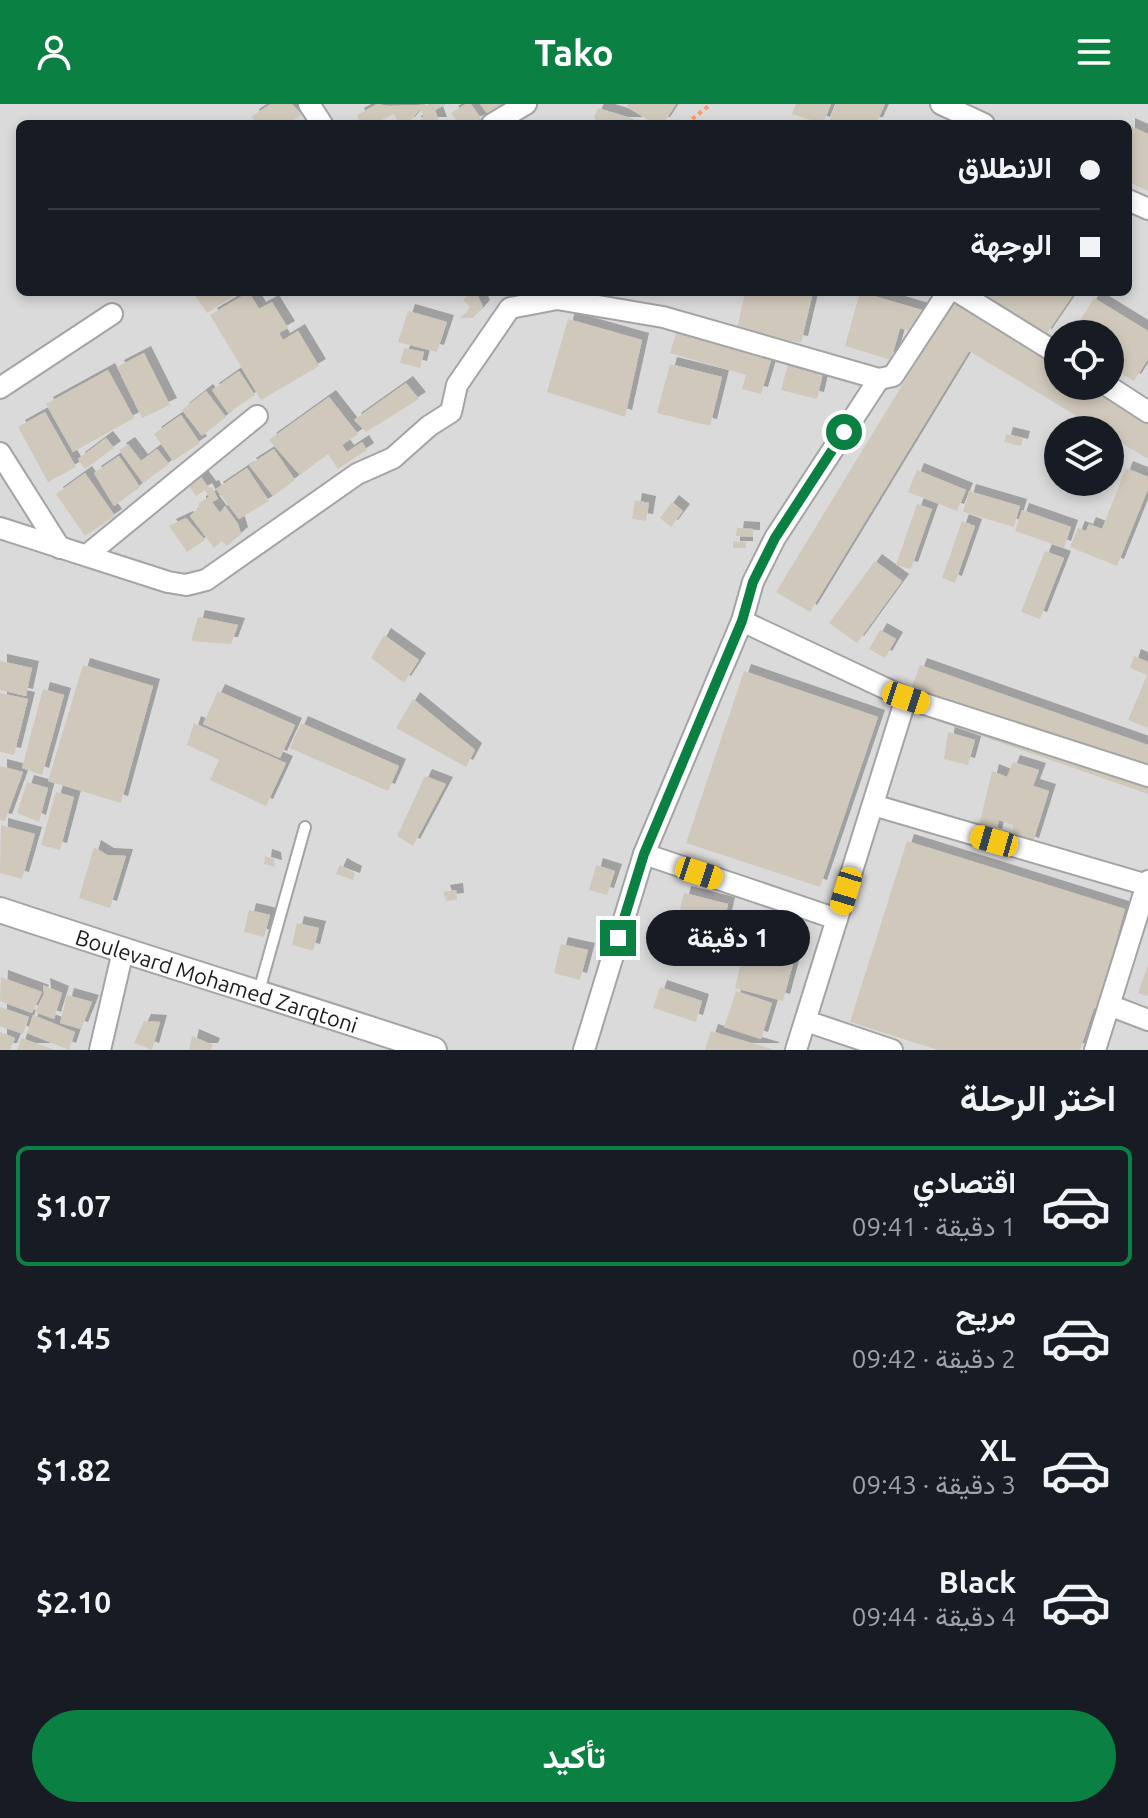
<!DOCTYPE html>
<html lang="ar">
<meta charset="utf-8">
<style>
:root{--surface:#171b24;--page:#242831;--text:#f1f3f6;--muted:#9ea1a6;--line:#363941;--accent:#0b8043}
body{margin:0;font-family:Ubuntu,Vazirmatn,sans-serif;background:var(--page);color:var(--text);direction:rtl;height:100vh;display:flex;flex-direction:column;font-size:30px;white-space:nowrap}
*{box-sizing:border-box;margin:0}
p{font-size:26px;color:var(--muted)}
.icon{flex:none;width:44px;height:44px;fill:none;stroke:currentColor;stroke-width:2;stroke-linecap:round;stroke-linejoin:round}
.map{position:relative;height:946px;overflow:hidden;direction:ltr}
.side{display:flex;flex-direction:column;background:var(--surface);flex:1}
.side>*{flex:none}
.hud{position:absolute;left:16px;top:16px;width:1116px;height:176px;border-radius:12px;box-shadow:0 4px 12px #0003;direction:rtl;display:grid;align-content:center;height:176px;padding:0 32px;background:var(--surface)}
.buttons{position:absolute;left:1044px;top:216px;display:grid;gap:16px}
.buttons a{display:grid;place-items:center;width:80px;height:80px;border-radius:50%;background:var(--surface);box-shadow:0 4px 12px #0003;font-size:40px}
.end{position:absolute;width:36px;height:36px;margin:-18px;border:10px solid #0b8043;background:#fff;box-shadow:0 0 0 4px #fff}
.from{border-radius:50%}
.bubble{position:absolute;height:56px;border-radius:28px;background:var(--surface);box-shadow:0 4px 12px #0003;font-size:26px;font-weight:700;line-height:56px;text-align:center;direction:rtl}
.car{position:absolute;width:24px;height:48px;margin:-24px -12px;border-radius:10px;box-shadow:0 0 6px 2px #0007;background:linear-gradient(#f5c518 24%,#345 0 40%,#f5c518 0 76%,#345 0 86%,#f5c518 0)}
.hud b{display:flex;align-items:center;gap:28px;height:76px;font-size:30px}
.hud b+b{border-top:2px solid var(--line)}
.hud i{width:20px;height:20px;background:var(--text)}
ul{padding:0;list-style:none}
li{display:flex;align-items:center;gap:24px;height:120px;margin:0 16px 12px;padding:0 16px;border:4px solid transparent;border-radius:12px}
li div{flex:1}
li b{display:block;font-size:30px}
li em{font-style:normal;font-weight:700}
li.selected{border-color:var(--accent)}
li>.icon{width:72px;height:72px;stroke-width:1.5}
h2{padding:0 32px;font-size:36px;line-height:96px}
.primary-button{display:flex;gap:16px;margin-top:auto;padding:16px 32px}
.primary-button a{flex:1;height:92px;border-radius:48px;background:var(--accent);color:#fff;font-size:32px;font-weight:700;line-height:92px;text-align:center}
header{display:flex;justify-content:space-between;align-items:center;height:104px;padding:0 32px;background:var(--accent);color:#fff;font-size:36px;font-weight:700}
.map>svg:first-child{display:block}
</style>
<header><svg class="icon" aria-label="menu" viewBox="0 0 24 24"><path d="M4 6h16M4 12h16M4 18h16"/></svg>Tako<svg class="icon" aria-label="person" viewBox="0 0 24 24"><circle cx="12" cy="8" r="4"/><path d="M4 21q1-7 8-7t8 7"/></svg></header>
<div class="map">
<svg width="1148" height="946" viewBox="0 0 1148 946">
<defs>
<filter id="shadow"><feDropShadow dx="7" dy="-7" stdDeviation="0" flood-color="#0004"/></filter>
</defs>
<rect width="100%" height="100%" fill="#f0eee2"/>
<!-- residential -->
<path fill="#dbdada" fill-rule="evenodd" d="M0,0H1148V946H0ZM20,20H1128V188H20ZM1058,230H1110V282H1058ZM1058,326H1110V378H1058Z"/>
<!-- building -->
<g fill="#d0c9bb" filter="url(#shadow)">
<polygon points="271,0 292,0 302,11 287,20 255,20 252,12"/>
<polygon points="377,0 389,2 447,0 435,6 440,20 413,20 424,13 420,5 408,20 399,20 394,10 373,20 361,20 357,11"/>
<polygon points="466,0 471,0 482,16 471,20 460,20 451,9"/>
<polygon points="480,0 509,0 489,12"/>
<polygon points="628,0 676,0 663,20 655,20 627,3"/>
<polygon points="796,0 831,0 823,20 792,10"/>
<polygon points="836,0 885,0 876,20 828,20"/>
<polygon points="598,4 634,15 635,20 610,20 608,17 598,20 594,13"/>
<polygon points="1128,21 1148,30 1148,87 1128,78"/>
<polygon points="193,188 240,188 207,209"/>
<polygon points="249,188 259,205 272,198 288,224 279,229 283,236 298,227 319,262 261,296 210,211"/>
<polygon points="473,188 476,188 483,203 473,214 460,214 471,204 463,196"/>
<polygon points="745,188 813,188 801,239 737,225"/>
<polygon points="860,188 922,206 916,229 900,224 891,256 845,242"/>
<polygon points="979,188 1075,188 1045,232"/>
<polygon points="1094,194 1148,227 1148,255 1134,277 1110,263 1110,230 1072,230"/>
<polygon points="954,196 1058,259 1058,282 1097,282 1148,313 1148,355 1110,332 1110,326 1100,326 969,247 810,508 776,488"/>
<polygon points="408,207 447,218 437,248 398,238"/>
<polygon points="568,215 642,236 625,313 547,288"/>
<polygon points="677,226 772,253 761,290 742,285 746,271 670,249"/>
<polygon points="404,244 424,248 420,264 400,259"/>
<polygon points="144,249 170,301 142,314 117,263"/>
<polygon points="670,260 722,273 710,322 657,309"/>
<polygon points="788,260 823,269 817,295 781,286"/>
<polygon points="108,266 134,314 73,348 46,300"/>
<polygon points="239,267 255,291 228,309 212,286"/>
<polygon points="406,279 419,295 366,328 354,316"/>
<polygon points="206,287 226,313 202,332 182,306"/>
<polygon points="329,293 358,330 342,341 347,348 362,338 367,346 338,365 328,350 300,371 269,336"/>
<polygon points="45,308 76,363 48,378 18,323"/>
<polygon points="181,311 200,339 173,357 154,330"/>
<polygon points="1006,330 1023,334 1021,342 1004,338"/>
<polygon points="106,334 114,344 85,365 78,355"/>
<polygon points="128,340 141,357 157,345 169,360 143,379 119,346"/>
<polygon points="274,345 295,376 273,392 249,361"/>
<polygon points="119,352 140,383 114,402 94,369"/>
<polygon points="247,364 269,397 239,415 216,385"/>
<polygon points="1126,364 1148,373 1148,385 1117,462 1070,443 1078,424 1086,427 1089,420 1102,425"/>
<polygon points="917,366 966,386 957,407 908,388"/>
<polygon points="85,369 115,412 85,432 56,390"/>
<polygon points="201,373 209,384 212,383 218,395 212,398 220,409 225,402 238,420 241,430 227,442 222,437 214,444 190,412 199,404 199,399 209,393 205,386 196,392 189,382"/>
<polygon points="969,387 1020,402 1014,423 963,408"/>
<polygon points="635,396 649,399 646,417 632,415"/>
<polygon points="672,398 683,407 671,423 660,414"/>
<polygon points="917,400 932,405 911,465 896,461"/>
<polygon points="1022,406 1071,423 1064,444 1015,427"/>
<polygon points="186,414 205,436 187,448 169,422"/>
<polygon points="962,417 975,422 955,479 942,474"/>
<polygon points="737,424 753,425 753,433 736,432"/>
<polygon points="733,437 746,438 746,444 733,444"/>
<polygon points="1045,447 1064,454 1040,515 1021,508"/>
<polygon points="875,457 902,477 857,539 829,519"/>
<polygon points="198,513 238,521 231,540 191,537"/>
<polygon points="880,526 896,535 885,554 869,545"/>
<polygon points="384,531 419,556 404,579 371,554"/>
<polygon points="1134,552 1148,558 1148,624 1128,616 1147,571 1130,564"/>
<polygon points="0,557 32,564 26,592 0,586"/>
<polygon points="83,561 153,582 121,699 48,677"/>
<polygon points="920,561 1148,641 1148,690 904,605"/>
<polygon points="744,567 878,613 820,783 686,739"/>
<polygon points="43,585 64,591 42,671 22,664"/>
<polygon points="218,587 295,621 280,654 203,620"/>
<polygon points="0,589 28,595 14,651 0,648"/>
<polygon points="413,595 475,646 466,663 396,624"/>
<polygon points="194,619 286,659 266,702 210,676 219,656 187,641"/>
<polygon points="301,619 399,662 388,687 290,644"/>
<polygon points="948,628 975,636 968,661 944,655"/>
<polygon points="1013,658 1039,666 1033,682 1049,687 1032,741 1013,734 1013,721 999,716 995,732 978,726 992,667 1007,673"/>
<polygon points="0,662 23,668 5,717 0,716"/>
<polygon points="425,672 446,680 413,742 397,732"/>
<polygon points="27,678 48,684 39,718 17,709"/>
<polygon points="56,688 74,693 60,746 41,741"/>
<polygon points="1,721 35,730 22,775 0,769"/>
<polygon points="907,737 1125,805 1097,905 1094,904 1080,946 938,946 850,918"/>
<polygon points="94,743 107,751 126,752 110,804 79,794"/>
<polygon points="265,752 274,755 275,763 264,760"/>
<polygon points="340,761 355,769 353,776 336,770"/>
<polygon points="596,761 615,767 607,791 589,786"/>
<polygon points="456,786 457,796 446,797 443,788"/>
<polygon points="684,789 728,800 721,832 709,830 703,855 670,848"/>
<polygon points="249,806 270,811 264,833 244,828"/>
<polygon points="297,819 319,824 313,847 292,841"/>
<polygon points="561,840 588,846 580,876 554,869"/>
<polygon points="765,848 794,856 783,897 735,884 742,853 759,857"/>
<polygon points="1148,861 1148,892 1138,889"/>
<polygon points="1,873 42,888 32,909 0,897"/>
<polygon points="43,881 62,889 54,915 35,908 44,890"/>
<polygon points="660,883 702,897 696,918 653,904"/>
<polygon points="736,887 772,899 761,935 724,923"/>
<polygon points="67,891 92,898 81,925 60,919"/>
<polygon points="0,903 29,913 23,930 0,922"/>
<polygon points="33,911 75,928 69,946 27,929"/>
<polygon points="144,917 160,918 152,946 134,939"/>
<polygon points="711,927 772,945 772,946 705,946"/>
<polygon points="0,928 15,934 10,946 0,946"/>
<polygon points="192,932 213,941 211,946 189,946"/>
<polygon points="21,934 55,946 17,946"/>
</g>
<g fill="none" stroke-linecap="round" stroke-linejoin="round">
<defs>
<polyline id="service" points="259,887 305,723"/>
<g id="minor">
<polyline points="309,0 322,20"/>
<polyline points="941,0 984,20"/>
<polyline points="492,20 526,0"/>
<polyline points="1128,96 1148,105"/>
<polyline points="958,188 1058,250"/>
<polyline points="879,275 893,272 948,188"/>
<polyline points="1108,282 1148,308"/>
<polyline points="0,284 112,210"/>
<polyline points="0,349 60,444"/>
<polyline points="0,424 168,478 186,481 206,476 357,370 393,354 429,322 451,308 457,281 510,204 557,195 663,213 879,275 775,434 753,478 742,517 644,750 584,946"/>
<polyline points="87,451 257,312"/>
<polyline points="742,517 906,594 1148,672"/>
<polyline points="873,701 1147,781"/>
<polyline points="644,750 837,815"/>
<polyline points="1109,901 1148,916"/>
<polyline points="806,917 892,946"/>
<polyline points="100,946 123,847"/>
<polyline points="796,946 906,594"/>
<polyline points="1095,946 1148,777"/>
</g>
<g id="tertiary">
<path id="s1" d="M0,806C144,854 290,898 434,946"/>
</g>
</defs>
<!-- service casing -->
<use href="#service" stroke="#a4a4a4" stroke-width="14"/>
<!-- minor casing -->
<use href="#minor" stroke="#a4a4a4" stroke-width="24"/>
<!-- tertiary casing -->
<use href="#tertiary" stroke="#a4a4a4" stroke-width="28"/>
<!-- path -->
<polyline stroke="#ff9664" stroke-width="4" stroke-dasharray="4 4" stroke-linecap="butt" points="686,20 711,0"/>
<!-- service -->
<use href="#service" stroke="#fff" stroke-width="10"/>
<!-- minor -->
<use href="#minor" stroke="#fff" stroke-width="20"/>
<!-- tertiary -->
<use href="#tertiary" stroke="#fff" stroke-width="24"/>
</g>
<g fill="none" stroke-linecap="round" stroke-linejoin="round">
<!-- route -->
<polyline stroke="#0b8043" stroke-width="10" points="618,834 644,750 742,517 753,478 775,434 844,328"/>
</g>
<g text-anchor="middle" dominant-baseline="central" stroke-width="6" stroke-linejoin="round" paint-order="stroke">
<!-- street labels -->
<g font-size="22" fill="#1d1d1d" stroke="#fff">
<text stroke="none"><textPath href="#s1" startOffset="228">Boulevard Mohamed Zarqtoni</textPath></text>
</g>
</g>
</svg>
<div class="buttons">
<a><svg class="icon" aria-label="locate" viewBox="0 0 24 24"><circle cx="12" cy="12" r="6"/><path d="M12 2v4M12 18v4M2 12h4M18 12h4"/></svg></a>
<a><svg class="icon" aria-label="layers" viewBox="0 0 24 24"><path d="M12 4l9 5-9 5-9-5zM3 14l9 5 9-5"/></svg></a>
</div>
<i class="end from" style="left:844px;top:328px"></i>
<i class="end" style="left:618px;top:834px"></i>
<div class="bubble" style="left:646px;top:806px;width:164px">1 دقيقة</div>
<i class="car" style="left:906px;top:594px;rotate:108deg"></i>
<i class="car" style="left:994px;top:737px;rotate:286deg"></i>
<i class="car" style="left:699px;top:769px;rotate:108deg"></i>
<i class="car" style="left:846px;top:787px;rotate:197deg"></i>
<div class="hud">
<b><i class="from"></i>الانطلاق</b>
<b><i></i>الوجهة</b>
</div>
</div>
<section class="side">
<h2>اختر الرحلة</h2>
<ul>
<li class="selected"><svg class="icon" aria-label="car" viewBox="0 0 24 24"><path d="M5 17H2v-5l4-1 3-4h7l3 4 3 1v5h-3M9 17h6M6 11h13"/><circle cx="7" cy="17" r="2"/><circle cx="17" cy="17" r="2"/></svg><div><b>اقتصادي</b><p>1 دقيقة · 09:41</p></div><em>$1.07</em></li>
<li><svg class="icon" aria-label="car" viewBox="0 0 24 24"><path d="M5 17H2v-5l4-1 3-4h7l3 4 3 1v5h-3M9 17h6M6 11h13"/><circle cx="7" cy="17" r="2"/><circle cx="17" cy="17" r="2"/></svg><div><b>مريح</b><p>2 دقيقة · 09:42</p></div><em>$1.45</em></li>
<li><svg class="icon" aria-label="car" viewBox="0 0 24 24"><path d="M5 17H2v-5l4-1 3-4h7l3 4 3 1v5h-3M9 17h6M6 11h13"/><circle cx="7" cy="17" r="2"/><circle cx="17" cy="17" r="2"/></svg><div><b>XL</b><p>3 دقيقة · 09:43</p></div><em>$1.82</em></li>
<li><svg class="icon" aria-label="car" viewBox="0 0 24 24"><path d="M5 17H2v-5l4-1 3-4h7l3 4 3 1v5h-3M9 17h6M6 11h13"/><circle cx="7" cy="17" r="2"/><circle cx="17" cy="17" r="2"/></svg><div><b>Black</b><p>4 دقيقة · 09:44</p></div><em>$2.10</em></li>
</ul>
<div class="primary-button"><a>تأكيد</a></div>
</section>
